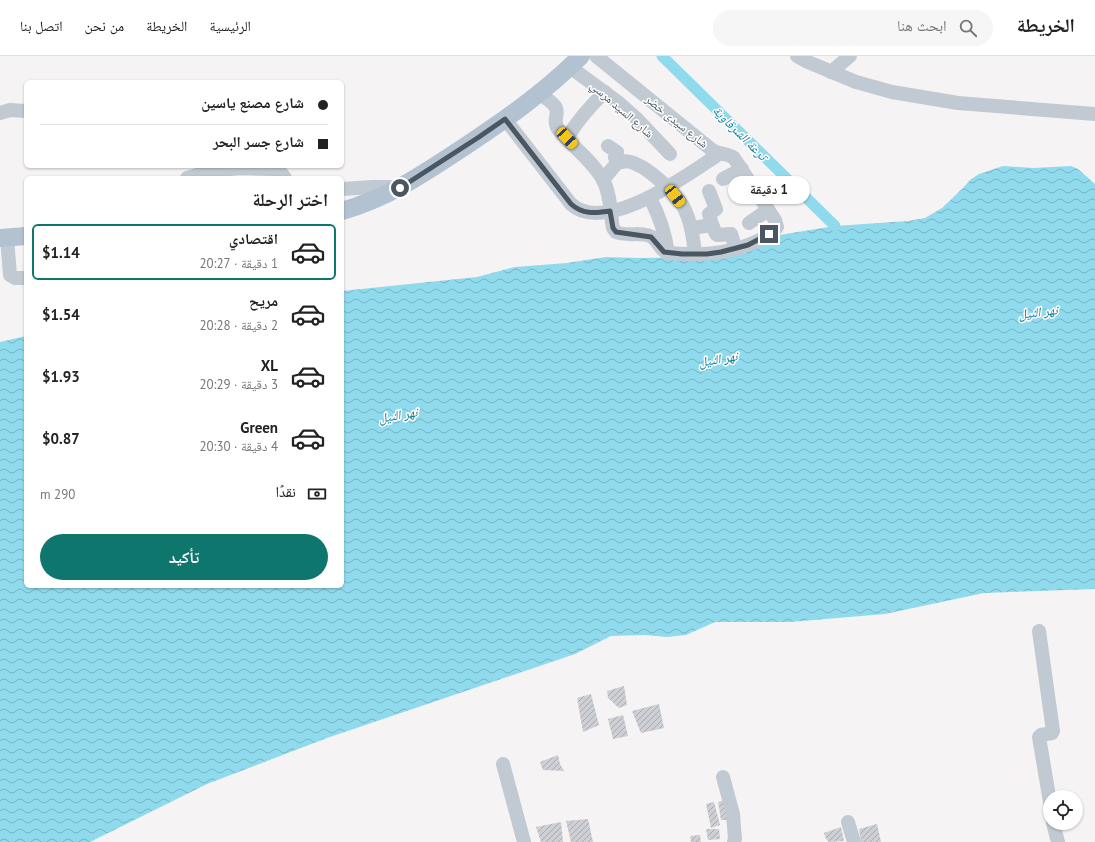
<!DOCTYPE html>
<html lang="ar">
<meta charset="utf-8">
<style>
:root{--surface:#fff;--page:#f6f6f6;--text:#222;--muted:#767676;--line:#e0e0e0;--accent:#0f766e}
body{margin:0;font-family:"PT Sans","Noto Naskh Arabic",sans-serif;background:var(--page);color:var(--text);direction:rtl;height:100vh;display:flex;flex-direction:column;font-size:15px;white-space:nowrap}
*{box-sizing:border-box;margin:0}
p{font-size:13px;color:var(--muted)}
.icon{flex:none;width:22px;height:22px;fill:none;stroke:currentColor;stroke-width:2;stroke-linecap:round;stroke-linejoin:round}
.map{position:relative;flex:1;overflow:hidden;direction:ltr}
.drawer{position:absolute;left:24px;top:120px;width:320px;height:412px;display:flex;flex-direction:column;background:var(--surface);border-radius:6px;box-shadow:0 1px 3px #0004;direction:rtl}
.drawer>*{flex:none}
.guide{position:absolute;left:24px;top:24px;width:320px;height:88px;border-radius:6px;box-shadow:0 1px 3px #0004;direction:rtl;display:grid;align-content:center;height:88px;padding:0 16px;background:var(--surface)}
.tools{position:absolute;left:1043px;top:734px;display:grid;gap:8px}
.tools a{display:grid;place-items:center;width:40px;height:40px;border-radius:50%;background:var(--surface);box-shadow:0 1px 3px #0004;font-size:20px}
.end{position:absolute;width:18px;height:18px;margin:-9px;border:5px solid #4a5661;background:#fff;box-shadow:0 0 0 2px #fff}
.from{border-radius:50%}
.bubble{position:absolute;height:28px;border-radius:14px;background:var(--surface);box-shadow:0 1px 3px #0004;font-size:13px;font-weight:700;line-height:28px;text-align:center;direction:rtl}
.car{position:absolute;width:12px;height:24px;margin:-12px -6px;border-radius:5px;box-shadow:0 0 3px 1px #0007;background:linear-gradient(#f5c518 24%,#345 0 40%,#f5c518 0 76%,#345 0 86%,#f5c518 0)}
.guide b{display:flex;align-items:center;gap:14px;height:38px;font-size:15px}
.guide b+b{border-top:1px solid var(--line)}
.guide i{width:10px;height:10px;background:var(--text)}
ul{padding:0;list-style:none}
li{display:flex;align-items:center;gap:12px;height:56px;margin:0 8px 6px;padding:0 8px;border:2px solid transparent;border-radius:6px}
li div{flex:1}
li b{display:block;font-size:15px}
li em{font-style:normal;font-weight:700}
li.selected{border-color:var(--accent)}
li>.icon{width:36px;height:36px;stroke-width:1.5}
h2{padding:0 16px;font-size:18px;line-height:48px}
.pay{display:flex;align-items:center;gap:10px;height:44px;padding:0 16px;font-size:15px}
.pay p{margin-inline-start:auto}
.button{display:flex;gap:8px;margin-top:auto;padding:8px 16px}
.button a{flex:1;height:46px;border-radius:24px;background:var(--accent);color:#fff;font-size:16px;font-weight:700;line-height:46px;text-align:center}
header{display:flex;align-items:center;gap:24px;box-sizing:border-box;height:56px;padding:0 20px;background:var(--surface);border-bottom:1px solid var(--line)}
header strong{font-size:19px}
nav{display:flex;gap:22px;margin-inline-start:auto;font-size:14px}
.search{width:280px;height:36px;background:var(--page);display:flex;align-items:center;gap:10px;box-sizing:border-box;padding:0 14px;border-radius:22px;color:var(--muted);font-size:15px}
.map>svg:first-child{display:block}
</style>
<header>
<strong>الخريطة</strong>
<div class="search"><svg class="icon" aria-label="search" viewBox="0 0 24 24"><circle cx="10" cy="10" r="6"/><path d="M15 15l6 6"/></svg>ابحث هنا</div>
<nav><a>الرئيسية</a><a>الخريطة</a><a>من نحن</a><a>اتصل بنا</a></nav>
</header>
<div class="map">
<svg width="1095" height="786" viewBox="0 0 1095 786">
<defs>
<pattern id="water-waves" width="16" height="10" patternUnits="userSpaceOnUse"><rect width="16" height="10" fill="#90daee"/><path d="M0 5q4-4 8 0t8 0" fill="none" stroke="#78b4c4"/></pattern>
<pattern id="building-hatch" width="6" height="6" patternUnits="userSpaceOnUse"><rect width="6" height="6" fill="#cdcfd5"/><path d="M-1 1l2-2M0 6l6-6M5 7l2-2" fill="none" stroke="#a8abb0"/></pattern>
</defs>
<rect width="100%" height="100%" fill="#f5f3f3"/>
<!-- water -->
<polygon fill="url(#water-waves)" points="1003,110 1033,112 1071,110 1078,113 1095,128 1095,533 984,537 885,558 790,566 715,566 686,579 667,581 645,579 611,580 575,598 327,682 207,728 90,786 0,786 0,286 26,280 26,530 342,530 342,235 477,221 515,211 567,207 606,201 639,202 708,201 773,180 835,170 908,165 925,162 942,152 963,132 970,124 979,118"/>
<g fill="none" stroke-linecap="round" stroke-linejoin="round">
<!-- canal -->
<polyline stroke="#90daee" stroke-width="11" points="662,0 835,170"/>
</g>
<!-- building -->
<g fill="url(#building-hatch)">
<polygon points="624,630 627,649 619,652 608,642 607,635"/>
<polygon points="591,638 599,669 583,676 577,642"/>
<polygon points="659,648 664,672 641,677 632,655"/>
<polygon points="623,659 628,680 613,683 608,663"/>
<polygon points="558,699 560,708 564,715 543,714 540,706"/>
<polygon points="725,744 729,764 721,764 718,746"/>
<polygon points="714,746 720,769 711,772 706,748"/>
<polygon points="588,763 593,786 571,786 566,765"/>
<polygon points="561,766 563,786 541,786 536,771"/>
<polygon points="877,768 881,786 861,786 859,773"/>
<polygon points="841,771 844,785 829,786 826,783 824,777"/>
<polygon points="706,773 719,773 720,783 708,784"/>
<polygon points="700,779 701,786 691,786 690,780"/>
</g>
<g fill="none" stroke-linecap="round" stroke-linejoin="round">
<!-- minor -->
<g stroke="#c1cad2" stroke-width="14">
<polyline points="797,0 808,6 856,26 892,36 958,47 1095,58"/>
<polyline points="570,11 619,47 637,63 670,98"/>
<polyline points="831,16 850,0"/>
<path d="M540,38C545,42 553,46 556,52C559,59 552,64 558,73C572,91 592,104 603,124C611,138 610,157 613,172L616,176C627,181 642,175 652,181C659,186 660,195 668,197C701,200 736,198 765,181C769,178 774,176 777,171L775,164L734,102C727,97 720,99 712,94L596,0"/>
<polyline points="0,57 10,54 26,55"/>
<path d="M505,63L571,148C606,180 688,118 719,98"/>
<path d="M567,82C578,64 590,50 605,36"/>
<polyline points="608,90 617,96 615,101 622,106"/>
<polyline points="187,122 211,115 239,112 274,113 282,118 285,122"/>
<polyline points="723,123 742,113"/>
<path d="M603,124C608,119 614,108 620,106C639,100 674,136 683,150C691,165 693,181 695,197"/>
<polyline points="342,133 373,131 398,131"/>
<polyline points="709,135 716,153 709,158 712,169"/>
<path d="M650,142C660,161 665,176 668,197"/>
<polyline points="749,167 768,154"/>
<path d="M692,172L712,169C715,172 714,177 717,179L731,178L736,193"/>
<polyline points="7,182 10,219 15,222 26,222"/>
<polyline points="1039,575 1053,675 1052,677 1041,679 1039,681 1050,746"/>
<polyline points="503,708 524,786"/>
<polyline points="723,721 733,758 735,783 734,786"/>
<polyline points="848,766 854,786"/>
<polyline points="1053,767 1058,786"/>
</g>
<!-- major -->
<g stroke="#b3c2d1" stroke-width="18">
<path d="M342,155C387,142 420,120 458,95C502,66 544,37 581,0"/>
<polyline points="0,182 26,180"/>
</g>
</g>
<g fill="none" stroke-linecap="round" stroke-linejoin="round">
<!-- route -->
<path stroke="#4a5661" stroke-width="5" d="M400,132L479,81L505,63L571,148C583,159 595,157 610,155L613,172L616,176L651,181L664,196L682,198H707L721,196L748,189L769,178"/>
</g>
<g text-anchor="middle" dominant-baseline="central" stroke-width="3" stroke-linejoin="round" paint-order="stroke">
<!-- street labels -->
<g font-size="12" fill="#4a5661" stroke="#fff">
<text transform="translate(622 53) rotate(41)">شارع السيد مرسي</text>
<text transform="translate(677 65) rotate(39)">شارع سيدى خضر</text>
</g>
<!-- water labels -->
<g font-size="13" font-style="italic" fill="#0c7c9b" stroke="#fff">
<text transform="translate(740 77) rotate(45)">ترعة الشرقاوية</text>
<text transform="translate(1038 256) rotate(-7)">نهر النيل</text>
<text transform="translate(718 303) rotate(-10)">نهر النيل</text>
<text transform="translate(398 359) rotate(-10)">نهر النيل</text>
</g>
</g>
</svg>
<div class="tools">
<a><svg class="icon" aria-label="locate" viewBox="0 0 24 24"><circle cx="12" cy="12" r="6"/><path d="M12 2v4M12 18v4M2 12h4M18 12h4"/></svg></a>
</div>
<i class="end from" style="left:400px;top:132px"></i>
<i class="end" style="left:769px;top:178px"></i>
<div class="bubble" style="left:728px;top:120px;width:82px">1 دقيقة</div>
<i class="car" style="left:567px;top:82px;rotate:137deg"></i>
<i class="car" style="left:675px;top:140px;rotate:142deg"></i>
<div class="guide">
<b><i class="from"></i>شارع مصنع ياسين</b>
<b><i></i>شارع جسر البحر</b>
</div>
<section class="drawer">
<h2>اختر الرحلة</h2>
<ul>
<li class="selected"><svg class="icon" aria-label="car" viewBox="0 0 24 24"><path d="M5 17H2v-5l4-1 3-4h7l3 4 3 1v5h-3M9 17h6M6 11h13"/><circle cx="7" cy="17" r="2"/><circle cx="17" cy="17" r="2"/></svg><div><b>اقتصادي</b><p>1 دقيقة · 20:27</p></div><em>$1.14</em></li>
<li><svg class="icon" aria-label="car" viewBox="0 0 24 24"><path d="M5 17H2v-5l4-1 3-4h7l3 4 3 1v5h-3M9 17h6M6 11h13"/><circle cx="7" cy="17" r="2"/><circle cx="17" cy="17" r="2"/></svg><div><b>مريح</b><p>2 دقيقة · 20:28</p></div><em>$1.54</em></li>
<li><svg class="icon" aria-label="car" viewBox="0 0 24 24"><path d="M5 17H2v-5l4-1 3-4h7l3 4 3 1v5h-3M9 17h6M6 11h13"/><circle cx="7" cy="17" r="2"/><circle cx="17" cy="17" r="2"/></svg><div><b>XL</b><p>3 دقيقة · 20:29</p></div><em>$1.93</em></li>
<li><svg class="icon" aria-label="car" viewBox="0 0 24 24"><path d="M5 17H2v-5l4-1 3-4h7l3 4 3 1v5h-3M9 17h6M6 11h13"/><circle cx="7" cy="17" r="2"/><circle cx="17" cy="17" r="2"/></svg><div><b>Green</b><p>4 دقيقة · 20:30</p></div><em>$0.87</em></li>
</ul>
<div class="pay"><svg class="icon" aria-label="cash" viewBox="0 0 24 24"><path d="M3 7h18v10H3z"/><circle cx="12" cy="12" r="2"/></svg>نقدًا<p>290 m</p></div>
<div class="button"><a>تأكيد</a></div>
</section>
</div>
